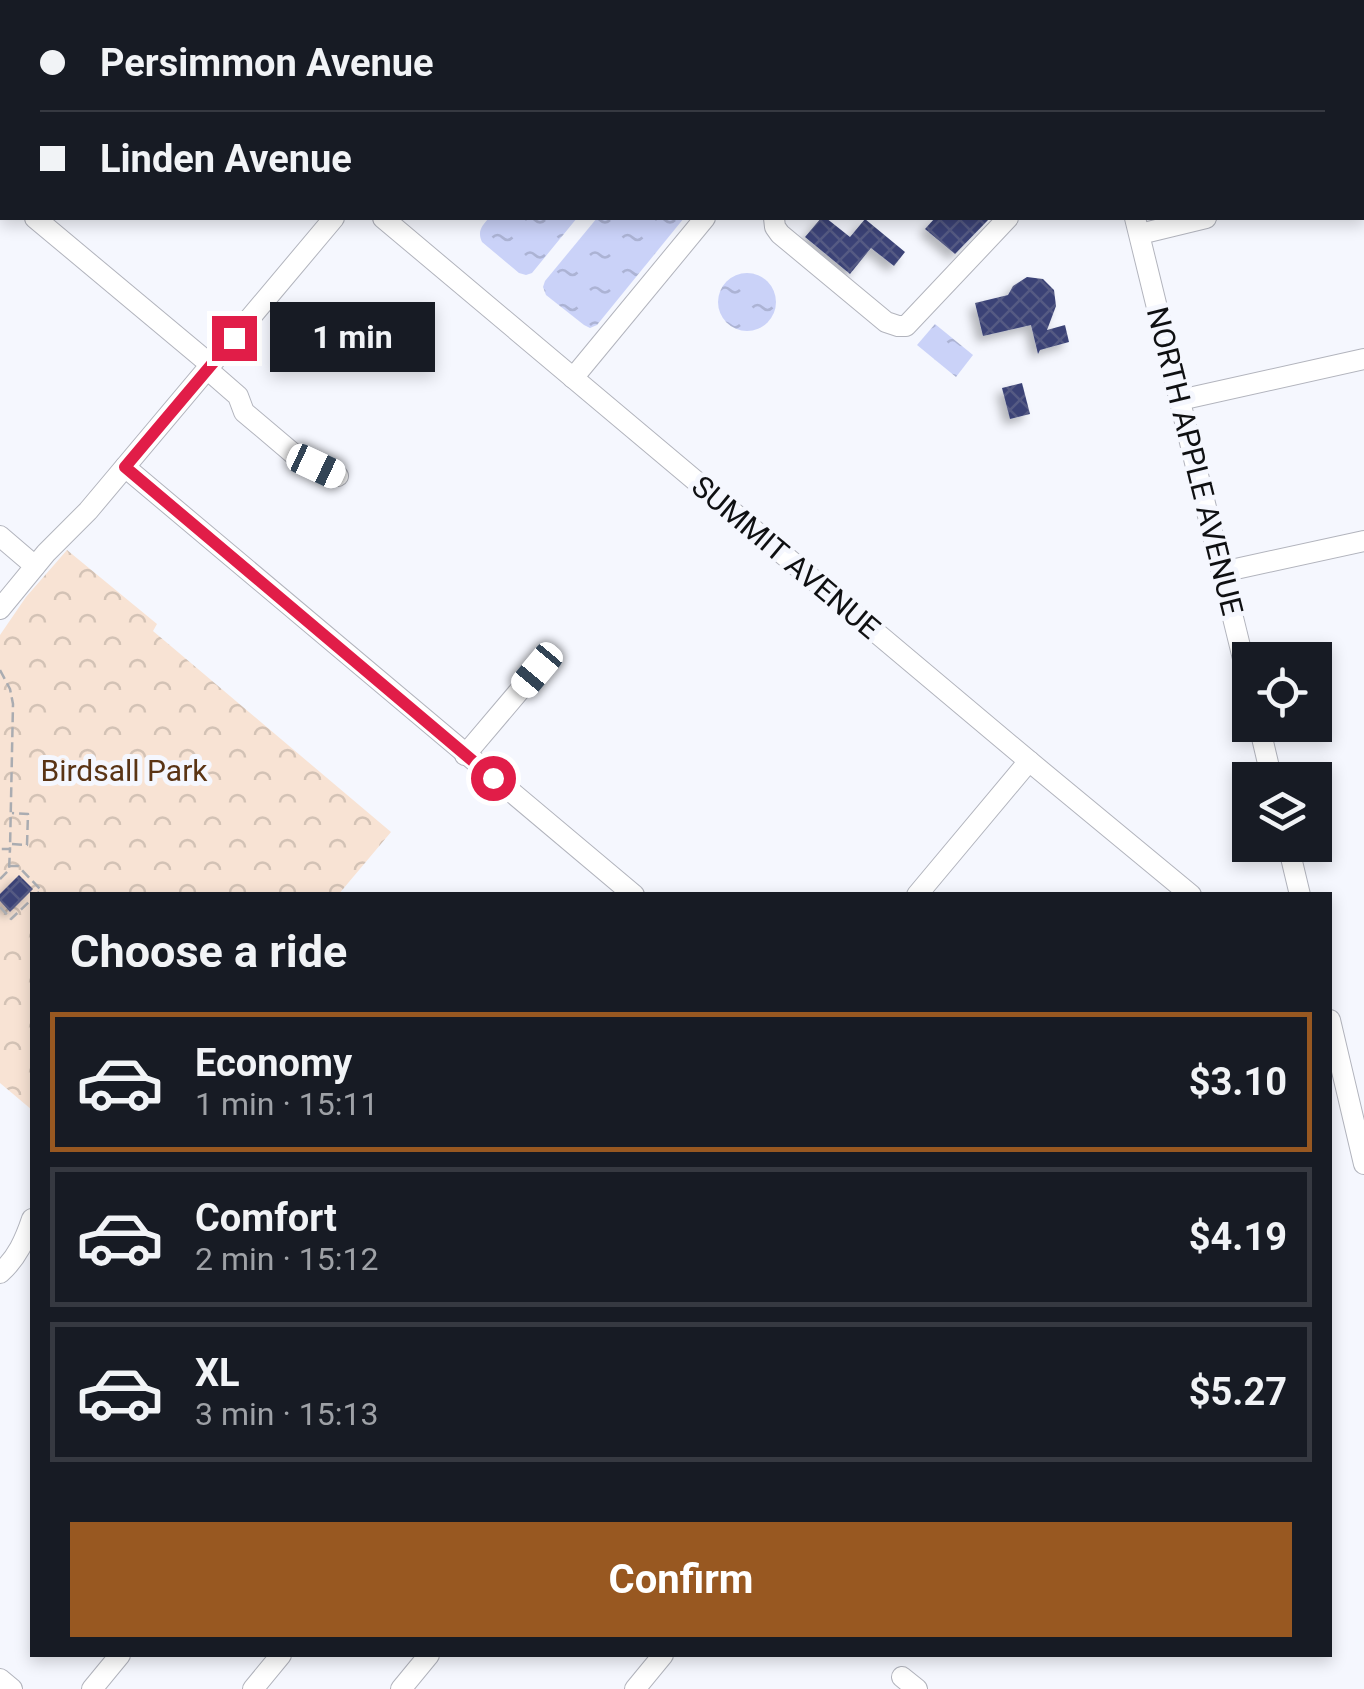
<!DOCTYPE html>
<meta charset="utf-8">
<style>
:root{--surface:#171b24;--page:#20242c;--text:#f1f3f6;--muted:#9ea1a6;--line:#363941;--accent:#985821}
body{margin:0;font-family:Roboto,sans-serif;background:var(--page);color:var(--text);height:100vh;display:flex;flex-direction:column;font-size:38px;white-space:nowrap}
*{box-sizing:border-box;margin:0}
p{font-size:32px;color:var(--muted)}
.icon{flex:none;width:55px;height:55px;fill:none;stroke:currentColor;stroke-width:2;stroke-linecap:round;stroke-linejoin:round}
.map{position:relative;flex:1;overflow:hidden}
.side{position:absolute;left:30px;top:892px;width:1302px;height:765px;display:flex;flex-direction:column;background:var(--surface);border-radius:0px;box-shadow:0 5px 15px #0003}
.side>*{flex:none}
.top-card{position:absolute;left:0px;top:0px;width:1365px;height:220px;box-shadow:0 5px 15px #0003;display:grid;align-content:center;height:220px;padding:0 40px;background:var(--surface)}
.buttons{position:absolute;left:1232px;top:642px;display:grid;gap:20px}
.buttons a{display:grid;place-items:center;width:100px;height:100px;border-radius:0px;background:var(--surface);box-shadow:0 5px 15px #0003;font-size:50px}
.end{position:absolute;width:45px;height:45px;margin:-22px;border:12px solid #e11d48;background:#fff;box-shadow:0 0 0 5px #fff}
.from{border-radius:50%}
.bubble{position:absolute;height:70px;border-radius:0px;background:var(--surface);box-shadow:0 5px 15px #0003;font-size:32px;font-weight:700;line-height:70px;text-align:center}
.car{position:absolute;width:30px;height:60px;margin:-30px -15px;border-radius:12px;box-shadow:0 0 8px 2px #0007;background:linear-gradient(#fff 24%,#345 0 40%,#fff 0 76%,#345 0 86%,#fff 0)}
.top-card b{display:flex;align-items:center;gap:35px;height:95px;font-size:38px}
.top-card b+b{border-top:2px solid var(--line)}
.top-card i{width:25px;height:25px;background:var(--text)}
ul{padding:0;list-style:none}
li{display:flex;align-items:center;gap:30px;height:140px;margin:0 20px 15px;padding:0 20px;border:5px solid var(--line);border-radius:0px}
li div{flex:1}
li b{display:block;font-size:38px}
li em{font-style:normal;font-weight:700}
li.current{border-color:var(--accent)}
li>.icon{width:90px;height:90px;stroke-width:1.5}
h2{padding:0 40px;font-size:45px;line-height:120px}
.action{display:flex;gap:20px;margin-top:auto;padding:20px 40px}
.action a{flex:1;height:115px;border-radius:0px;background:var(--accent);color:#fff;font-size:40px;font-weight:700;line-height:115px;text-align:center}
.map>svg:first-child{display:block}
</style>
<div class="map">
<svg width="1364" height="1689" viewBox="0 0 1364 1689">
<defs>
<pattern id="park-crowns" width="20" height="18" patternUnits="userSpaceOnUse" patternTransform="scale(2.5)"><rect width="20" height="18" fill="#f8e3d4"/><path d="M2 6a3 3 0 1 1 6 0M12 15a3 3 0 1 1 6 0" fill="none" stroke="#d3c2b5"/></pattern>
<pattern id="water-ripples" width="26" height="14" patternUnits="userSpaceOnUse" patternTransform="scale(2.5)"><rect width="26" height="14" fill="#cad2f8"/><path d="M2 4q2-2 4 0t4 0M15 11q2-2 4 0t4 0" fill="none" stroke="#acb3d4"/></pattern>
<pattern id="building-cross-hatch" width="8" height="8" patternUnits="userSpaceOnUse" patternTransform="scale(2.5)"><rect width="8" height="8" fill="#3b4376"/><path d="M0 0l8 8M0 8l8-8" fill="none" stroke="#545a83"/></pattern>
<filter id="shadow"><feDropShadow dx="-6" dy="6" stdDeviation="5" flood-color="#0004"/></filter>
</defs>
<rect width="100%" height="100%" fill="#f5f7fe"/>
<!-- park -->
<polygon fill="url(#park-crowns)" points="67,550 157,624 153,631 391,832 338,895 32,895 32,1110 0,1083 0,635 26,597"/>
<!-- water -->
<g fill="url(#water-ripples)">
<path d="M489,218H577L532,273L526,275L519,273L482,242C477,231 482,226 489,218Z"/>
<polygon points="597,218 684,218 597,325 590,328 584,325 546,295 543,287 545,281"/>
<circle cx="747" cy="302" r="29"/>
<polygon points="935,324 973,355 956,377 917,345"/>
</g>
<!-- building -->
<g fill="url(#building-cross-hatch)" filter="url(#shadow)">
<polygon points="821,218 826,218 850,237 865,219 905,252 894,266 871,248 850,274 805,237"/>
<polygon points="935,218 990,218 955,254 925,229"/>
<polygon points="1027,277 1043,279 1054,290 1056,306 1047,330 1065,325 1069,342 1040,350 1038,354 1031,325 983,336 975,303 1008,295 1013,286"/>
<polygon points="1022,383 1030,414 1010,419 1002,388"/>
<polygon points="19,875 33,889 10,912 0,901 0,894"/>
</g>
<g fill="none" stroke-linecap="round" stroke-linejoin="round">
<defs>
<g id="minor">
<polyline points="122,0 125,2"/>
<polyline points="502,2 504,0"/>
<polyline points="1362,72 1364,68"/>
<polyline points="1362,178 1364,178"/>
<polyline points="0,188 2,190"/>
<polyline points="35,218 211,365"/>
<polyline points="383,218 1029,761 1191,895"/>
<polyline points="774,218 775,227 780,234 886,322 898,326 906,326 1008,218"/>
<polyline points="1135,218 1250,687"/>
<polyline points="1140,234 1206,218"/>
<polyline points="207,369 238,396 244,412 296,456 338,476"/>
<polyline points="573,378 705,218"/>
<polyline points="1180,400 1364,359"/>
<polyline points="125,467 634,895"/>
<polyline points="0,536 35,566"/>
<polyline points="1222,572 1364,541"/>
<polyline points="0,609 46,553 88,511 334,218"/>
<polyline points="1259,725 1272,780"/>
<polyline points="465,755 537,670"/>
<polyline points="1288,845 1300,895"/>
<polyline points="917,895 1029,761"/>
<polyline points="1330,1020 1364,1164"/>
<path d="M0,1273C17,1258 25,1240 32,1219"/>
<polyline points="902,1677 917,1689"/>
<polyline points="0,1679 12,1689"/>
<polyline points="92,1689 120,1655"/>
<polyline points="253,1689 281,1655"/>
<polyline points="401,1689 429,1655"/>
<polyline points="635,1689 663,1655"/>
</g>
</defs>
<!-- minor casing -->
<use href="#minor" stroke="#b2b4bd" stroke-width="22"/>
<!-- path -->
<g stroke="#aaacb1" stroke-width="2.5" stroke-dasharray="10 5" stroke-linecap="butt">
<polyline points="0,670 10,689 13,704 10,849 0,849"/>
<polyline points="12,844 27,845 28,814 12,813"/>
<polyline points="9,866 18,866 41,890 36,895"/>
<polyline points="0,879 9,870 10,849"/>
<polyline points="0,907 11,919 32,899"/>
</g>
<!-- minor -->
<use href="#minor" stroke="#fff" stroke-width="20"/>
</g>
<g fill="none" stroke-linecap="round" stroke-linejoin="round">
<!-- route -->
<polyline stroke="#e11d48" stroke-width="12" points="234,338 125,467 493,778"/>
</g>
<g text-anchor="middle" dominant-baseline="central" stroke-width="10" stroke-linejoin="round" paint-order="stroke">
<!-- street labels -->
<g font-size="30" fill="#0f1012" stroke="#f5f7fe">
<text transform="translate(1195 461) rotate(76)">NORTH APPLE AVENUE</text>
<text transform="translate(786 557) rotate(40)">SUMMIT AVENUE</text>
</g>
<!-- park labels -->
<g font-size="30" fill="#5a3414" stroke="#f5f7fe">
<text x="124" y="770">Birdsall Park</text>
</g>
</g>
</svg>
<div class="buttons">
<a><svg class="icon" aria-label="locate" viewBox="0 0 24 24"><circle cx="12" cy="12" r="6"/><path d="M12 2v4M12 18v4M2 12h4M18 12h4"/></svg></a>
<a><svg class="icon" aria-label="layers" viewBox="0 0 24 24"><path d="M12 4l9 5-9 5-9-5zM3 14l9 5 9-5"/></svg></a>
</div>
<i class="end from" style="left:493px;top:778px"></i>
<i class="end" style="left:234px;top:338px"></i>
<div class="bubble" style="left:270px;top:302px;width:165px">1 min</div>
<i class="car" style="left:316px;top:466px;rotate:115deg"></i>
<i class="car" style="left:537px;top:670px;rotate:220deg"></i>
<div class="top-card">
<b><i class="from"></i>Persimmon Avenue</b>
<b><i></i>Linden Avenue</b>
</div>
<section class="side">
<h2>Choose a ride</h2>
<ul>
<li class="current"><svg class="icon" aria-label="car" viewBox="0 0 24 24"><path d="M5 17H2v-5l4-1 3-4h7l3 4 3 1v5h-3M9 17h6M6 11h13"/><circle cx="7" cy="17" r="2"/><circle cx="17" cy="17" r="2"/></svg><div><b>Economy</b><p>1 min · 15:11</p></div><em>$3.10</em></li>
<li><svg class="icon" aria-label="car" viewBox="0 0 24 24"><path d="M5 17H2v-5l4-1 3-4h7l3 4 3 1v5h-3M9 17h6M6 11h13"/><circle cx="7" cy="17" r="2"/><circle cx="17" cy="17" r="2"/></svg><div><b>Comfort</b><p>2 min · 15:12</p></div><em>$4.19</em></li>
<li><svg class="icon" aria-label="car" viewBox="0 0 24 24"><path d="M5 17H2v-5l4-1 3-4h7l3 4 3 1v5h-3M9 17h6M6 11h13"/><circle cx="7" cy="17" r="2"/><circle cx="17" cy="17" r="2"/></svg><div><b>XL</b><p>3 min · 15:13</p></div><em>$5.27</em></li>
</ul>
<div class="action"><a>Confirm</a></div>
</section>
</div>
